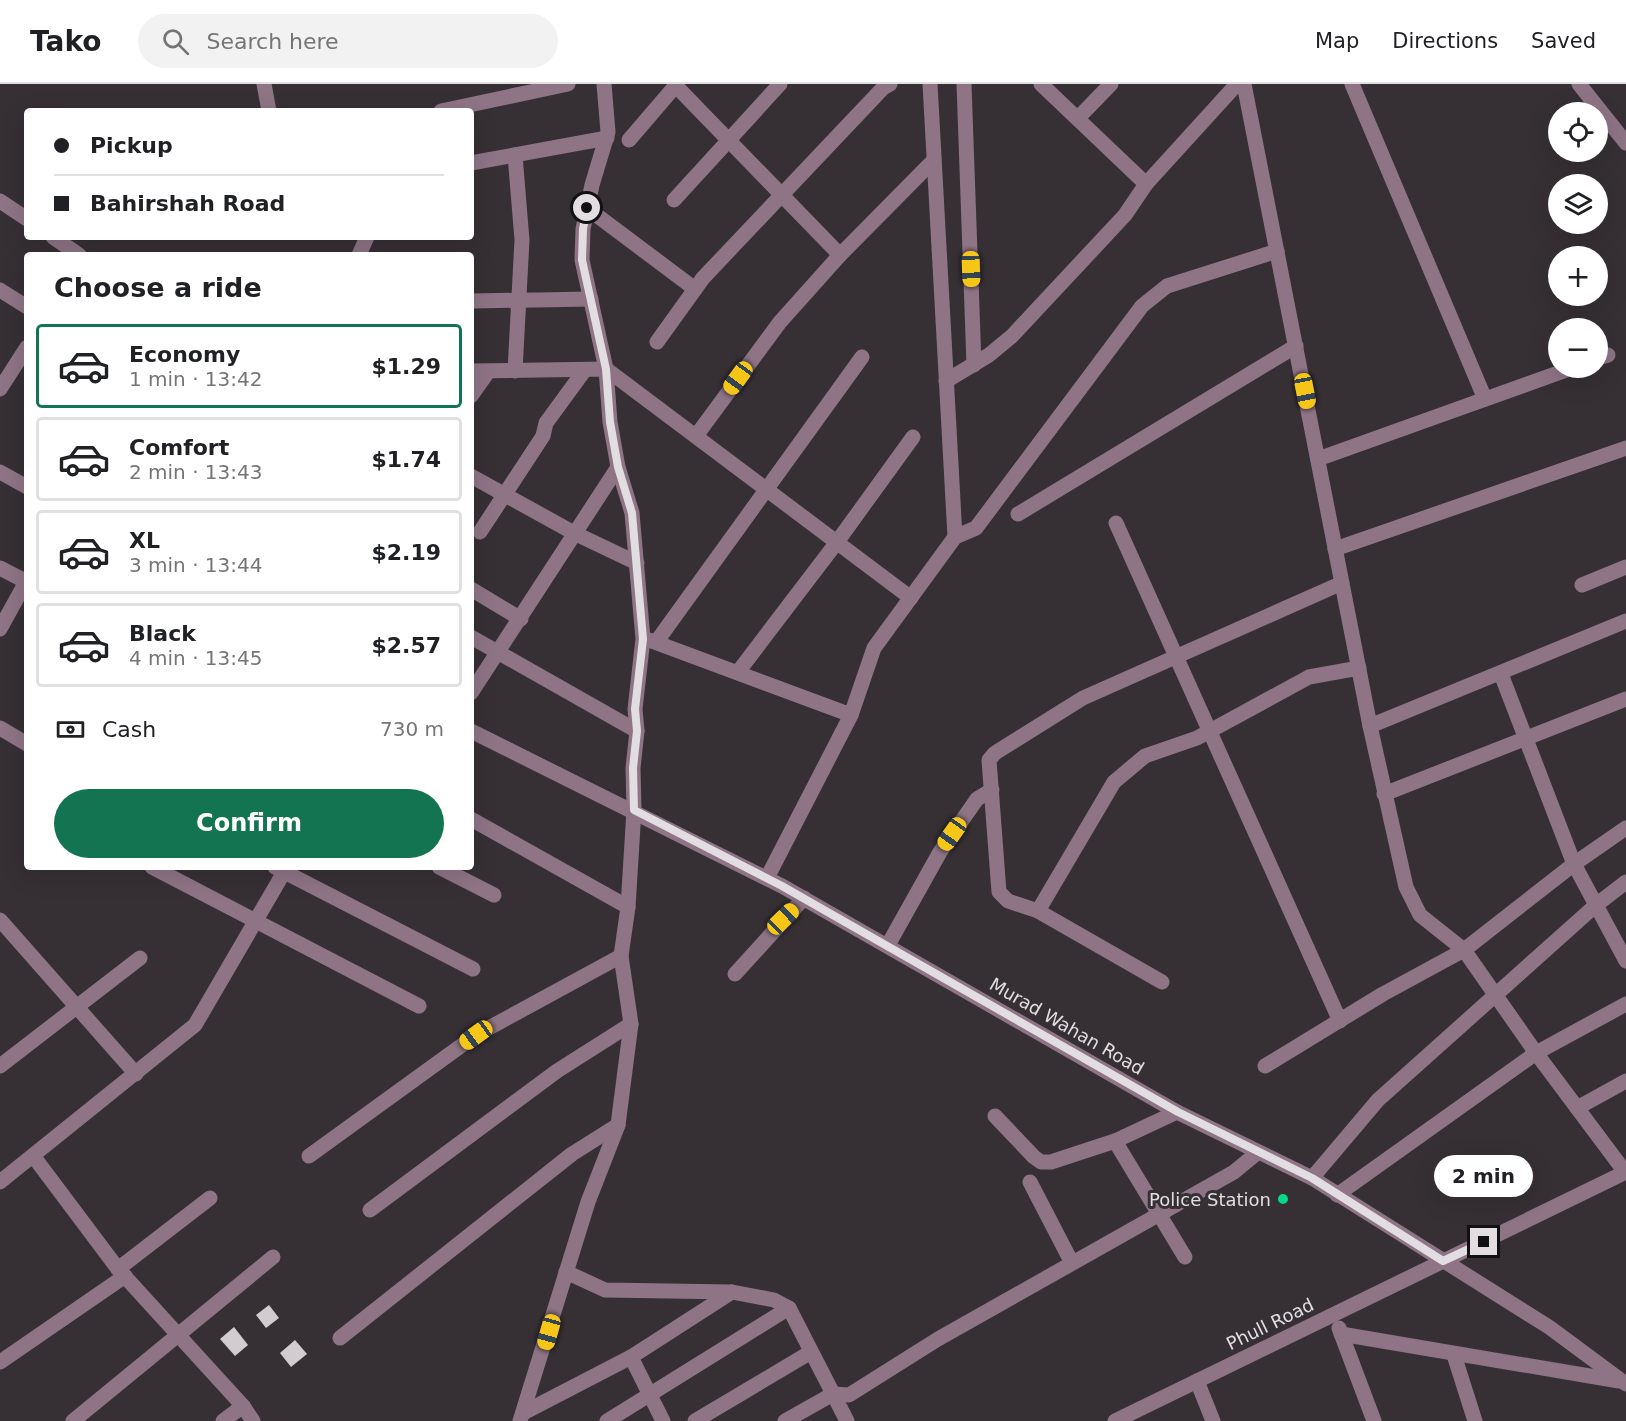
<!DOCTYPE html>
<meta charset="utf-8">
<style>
:root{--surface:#fff;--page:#f2f2f2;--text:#202124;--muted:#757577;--line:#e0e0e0;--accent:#137452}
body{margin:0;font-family:"DejaVu Sans",sans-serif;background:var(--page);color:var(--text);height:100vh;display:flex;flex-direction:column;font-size:22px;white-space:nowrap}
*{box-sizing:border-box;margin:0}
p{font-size:20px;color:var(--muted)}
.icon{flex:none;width:33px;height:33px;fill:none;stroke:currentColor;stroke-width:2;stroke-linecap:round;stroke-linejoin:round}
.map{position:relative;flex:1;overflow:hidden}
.sheet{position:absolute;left:24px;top:168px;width:450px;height:618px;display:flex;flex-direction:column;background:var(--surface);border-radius:6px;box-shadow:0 6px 24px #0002}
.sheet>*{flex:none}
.hud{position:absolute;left:24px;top:24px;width:450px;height:132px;border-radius:6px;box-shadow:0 6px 24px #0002;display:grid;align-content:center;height:132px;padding:0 30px;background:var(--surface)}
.buttons{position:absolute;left:1548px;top:18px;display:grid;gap:12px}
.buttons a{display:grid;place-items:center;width:60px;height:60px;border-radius:50%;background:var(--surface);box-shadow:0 6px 24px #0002;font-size:30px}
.end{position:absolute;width:27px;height:27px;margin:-14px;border:8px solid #e1dde0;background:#111;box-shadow:0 0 0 3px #111}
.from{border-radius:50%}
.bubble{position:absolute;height:42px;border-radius:21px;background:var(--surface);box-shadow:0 6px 24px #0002;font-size:20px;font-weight:700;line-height:42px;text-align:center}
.car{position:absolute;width:18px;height:36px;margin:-18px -9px;border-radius:8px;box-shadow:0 0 4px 2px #0007;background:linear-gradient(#f5c518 24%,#345 0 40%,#f5c518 0 76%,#345 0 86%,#f5c518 0)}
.hud b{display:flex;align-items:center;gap:21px;height:57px;font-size:22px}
.hud b+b{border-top:2px solid var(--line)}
.hud i{width:15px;height:15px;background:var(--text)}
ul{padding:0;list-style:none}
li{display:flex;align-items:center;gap:18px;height:84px;margin:0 12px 9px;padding:0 18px;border:3px solid var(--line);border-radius:6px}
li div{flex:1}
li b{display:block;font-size:22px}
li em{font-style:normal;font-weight:700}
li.current{border-color:var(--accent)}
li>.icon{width:54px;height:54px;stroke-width:1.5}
h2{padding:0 30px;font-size:27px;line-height:72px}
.pay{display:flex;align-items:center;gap:15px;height:66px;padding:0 30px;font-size:22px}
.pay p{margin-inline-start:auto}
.cta{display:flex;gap:12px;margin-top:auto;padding:12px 30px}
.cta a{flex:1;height:69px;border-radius:36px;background:var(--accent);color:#fff;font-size:24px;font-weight:700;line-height:69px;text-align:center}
header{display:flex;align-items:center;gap:36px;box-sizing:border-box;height:84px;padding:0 30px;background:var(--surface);border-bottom:2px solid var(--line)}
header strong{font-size:28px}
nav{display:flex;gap:33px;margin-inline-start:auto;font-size:21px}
.search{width:420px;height:54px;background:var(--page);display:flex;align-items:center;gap:15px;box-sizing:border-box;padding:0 21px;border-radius:33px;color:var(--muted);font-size:22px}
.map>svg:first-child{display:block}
</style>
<header>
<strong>Tako</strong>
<div class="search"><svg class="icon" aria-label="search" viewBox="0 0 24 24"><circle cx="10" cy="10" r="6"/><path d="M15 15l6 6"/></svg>Search here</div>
<nav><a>Map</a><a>Directions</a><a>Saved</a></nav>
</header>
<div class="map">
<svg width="1626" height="1337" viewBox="0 0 1626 1337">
<rect width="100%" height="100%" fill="#363034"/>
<!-- building -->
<g fill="#d2cbcf">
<polygon points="269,1221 279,1234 266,1244 256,1231"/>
<polygon points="234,1243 248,1261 235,1272 220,1255"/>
<polygon points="295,1256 307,1270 291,1283 280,1269"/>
</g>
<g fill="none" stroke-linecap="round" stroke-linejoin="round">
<!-- minor -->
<g stroke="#8e7485" stroke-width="15">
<polyline points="264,0 269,27"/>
<polyline points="930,0 955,453"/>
<polyline points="964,0 974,281"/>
<polyline points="1041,0 1146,100"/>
<polyline points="1244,0 1370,642 1406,803 1420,831 1464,866 1536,969 1625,1088"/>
<polyline points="1352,0 1485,315"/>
<polyline points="1579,0 1626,59"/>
<polyline points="676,2 840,171"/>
<polyline points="441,27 568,0"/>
<polyline points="1078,34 1111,0"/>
<polyline points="629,56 677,0"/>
<polyline points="515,71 522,156 515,287"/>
<polyline points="471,79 607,54"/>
<polyline points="674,116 780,0"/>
<polyline points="0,117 27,135"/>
<polyline points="587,124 695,205"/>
<polyline points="53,153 79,171"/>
<polyline points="359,171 367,153"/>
<polyline points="0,206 27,223"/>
<polyline points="471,217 591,215"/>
<polyline points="657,258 703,194 883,4 890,0"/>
<polyline points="1598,274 1608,271"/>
<polyline points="471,287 606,285 911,514"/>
<polyline points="946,297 989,271 1012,252 1125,131 1146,100 1237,0"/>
<polyline points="0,305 27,263"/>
<polyline points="471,312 488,288"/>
<polyline points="696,352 780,238 840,171 934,76"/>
<polyline points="1318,375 1572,284"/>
<polyline points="0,388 27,403"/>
<polyline points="471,392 574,449 637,479"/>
<polyline points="1018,430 1296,262"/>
<polyline points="1116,439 1340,937"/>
<polyline points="480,448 543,352 546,339 584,287"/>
<polyline points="1335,465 1626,364"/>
<polyline points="0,484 27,498"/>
<polyline points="1582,501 1626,483"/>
<polyline points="471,505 521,535"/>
<polyline points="0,545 27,496"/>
<polyline points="471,553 637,647"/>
<polyline points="649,556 851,631"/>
<polyline points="657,557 862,273"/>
<polyline points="738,588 837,458 913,353"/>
<polyline points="1501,590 1574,780 1626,877"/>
<polyline points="471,609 618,383"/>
<polyline points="1370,642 1626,537"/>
<polyline points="0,644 27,660"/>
<polyline points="471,647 782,802 1177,1028 1312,1094 1549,1243 1626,1300"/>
<polyline points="1384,710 1626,615"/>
<polyline points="471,735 628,823"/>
<polyline points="152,783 419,922"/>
<polyline points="275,783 473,885"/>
<polyline points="439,783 494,811"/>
<polyline points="767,794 851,631 874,564 955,453 976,444 1142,222 1167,202 1277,167"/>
<polyline points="1038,827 1114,698 1145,672 1197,654 1309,593 1359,584"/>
<polyline points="0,836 136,990"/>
<polyline points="888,861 940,768 977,715 992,706"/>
<polyline points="735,890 804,814"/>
<polyline points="1162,898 1038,827 1008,817 999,808 989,676 995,669 1083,614 1342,499"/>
<polyline points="0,982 140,874"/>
<polyline points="1265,982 1383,910 1464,866 1574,780 1626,744"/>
<polyline points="1577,1024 1626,997"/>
<polyline points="995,1032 1034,1073 1041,1078 1051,1078 1115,1057 1177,1028"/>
<polyline points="1115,1057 1185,1173"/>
<polyline points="309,1072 476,951 621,872"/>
<polyline points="34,1073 118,1185 243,1322 253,1337"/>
<polyline points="1312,1094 1378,1016 1596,821 1626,798"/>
<polyline points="0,1098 195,941 287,783"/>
<polyline points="1030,1098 1072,1179"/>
<polyline points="1337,1111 1536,969 1626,920"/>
<polyline points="370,1126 557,987 631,940"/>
<polyline points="118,1185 210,1114"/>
<polyline points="566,1188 605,1206 732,1208 774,1216 789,1224 847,1337"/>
<polyline points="1339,1244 1374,1337"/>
<polyline points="1341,1250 1619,1297"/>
<polyline points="340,1254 572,1070 618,1041"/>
<polyline points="1454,1271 1475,1337"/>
<polyline points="0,1278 125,1192"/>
<polyline points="1197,1297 1213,1337"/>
<polyline points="523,1329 631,1273"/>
<polyline points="73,1337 273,1173"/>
<polyline points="223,1337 243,1322"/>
<polyline points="520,1337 588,1118 618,1041 631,940 621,872 628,823 634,726 633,684 637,647 635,625 643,555 632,429 618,383 610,338 606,285 582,176 583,145 592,101 608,48 604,0"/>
<polyline points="607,1337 789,1224"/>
<polyline points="663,1337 631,1273 732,1208"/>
<polyline points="695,1337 811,1268"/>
<polyline points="785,1337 833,1310 849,1311 938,1255 1234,1088 1257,1069"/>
<polyline points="1115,1337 1626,1088"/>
</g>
</g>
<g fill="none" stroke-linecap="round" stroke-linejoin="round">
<!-- route -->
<polyline stroke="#e1dde0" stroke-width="8" points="587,124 583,145 582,176 606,285 610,338 618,383 632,429 643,555 635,625 637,647 633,684 634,726 782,802 1178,1028 1312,1094 1443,1177 1484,1158"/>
</g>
<!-- markers -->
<circle fill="#04d98b" stroke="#363034" stroke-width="2" cx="1283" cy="1115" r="6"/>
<g text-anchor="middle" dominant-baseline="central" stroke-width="6" stroke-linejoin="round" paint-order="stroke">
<!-- street labels -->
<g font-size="18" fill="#e1dde0" stroke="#363034">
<text transform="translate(1067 942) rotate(30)">Murad Wahan Road</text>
<text transform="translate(1270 1240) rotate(-26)">Phull Road</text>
</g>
<!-- poi labels -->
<g font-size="18" fill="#e1dde0" stroke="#363034" text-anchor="end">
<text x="1271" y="1115">Police Station</text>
</g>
</g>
</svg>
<div class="buttons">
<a><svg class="icon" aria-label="locate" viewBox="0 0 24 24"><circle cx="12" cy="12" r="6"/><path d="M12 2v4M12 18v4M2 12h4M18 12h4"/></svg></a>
<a><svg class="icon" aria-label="layers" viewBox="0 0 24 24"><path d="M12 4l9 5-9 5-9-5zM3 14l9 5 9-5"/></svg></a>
<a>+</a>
<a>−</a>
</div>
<i class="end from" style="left:587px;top:124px"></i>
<i class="end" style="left:1484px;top:1158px"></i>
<div class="bubble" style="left:1434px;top:1071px;width:99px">2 min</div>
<i class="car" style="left:971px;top:185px;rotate:178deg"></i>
<i class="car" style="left:738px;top:294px;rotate:216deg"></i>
<i class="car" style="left:1305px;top:307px;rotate:169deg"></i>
<i class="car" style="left:952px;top:750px;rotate:215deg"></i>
<i class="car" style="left:783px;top:835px;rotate:46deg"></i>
<i class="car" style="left:476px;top:951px;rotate:234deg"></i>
<i class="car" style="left:549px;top:1248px;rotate:196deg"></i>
<div class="hud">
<b><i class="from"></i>Pickup</b>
<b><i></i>Bahirshah Road</b>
</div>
<section class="sheet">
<h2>Choose a ride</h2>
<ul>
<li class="current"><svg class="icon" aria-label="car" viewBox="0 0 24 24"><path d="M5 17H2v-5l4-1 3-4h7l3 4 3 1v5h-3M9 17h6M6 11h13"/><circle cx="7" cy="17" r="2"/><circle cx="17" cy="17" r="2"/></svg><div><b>Economy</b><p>1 min · 13:42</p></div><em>$1.29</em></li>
<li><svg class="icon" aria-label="car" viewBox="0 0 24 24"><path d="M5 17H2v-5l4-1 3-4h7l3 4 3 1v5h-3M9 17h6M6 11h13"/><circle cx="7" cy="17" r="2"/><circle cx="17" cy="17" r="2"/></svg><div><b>Comfort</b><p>2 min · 13:43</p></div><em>$1.74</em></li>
<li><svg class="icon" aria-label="car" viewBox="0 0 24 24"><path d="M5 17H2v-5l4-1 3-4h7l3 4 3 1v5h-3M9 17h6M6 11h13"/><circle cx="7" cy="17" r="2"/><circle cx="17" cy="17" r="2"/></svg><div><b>XL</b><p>3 min · 13:44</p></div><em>$2.19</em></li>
<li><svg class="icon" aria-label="car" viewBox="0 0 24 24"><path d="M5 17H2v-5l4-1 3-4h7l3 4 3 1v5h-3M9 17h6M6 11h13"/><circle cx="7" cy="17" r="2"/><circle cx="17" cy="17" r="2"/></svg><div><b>Black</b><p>4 min · 13:45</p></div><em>$2.57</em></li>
</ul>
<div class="pay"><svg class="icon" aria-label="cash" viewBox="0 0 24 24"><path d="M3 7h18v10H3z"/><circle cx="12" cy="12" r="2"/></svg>Cash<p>730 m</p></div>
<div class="cta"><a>Confirm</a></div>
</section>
</div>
